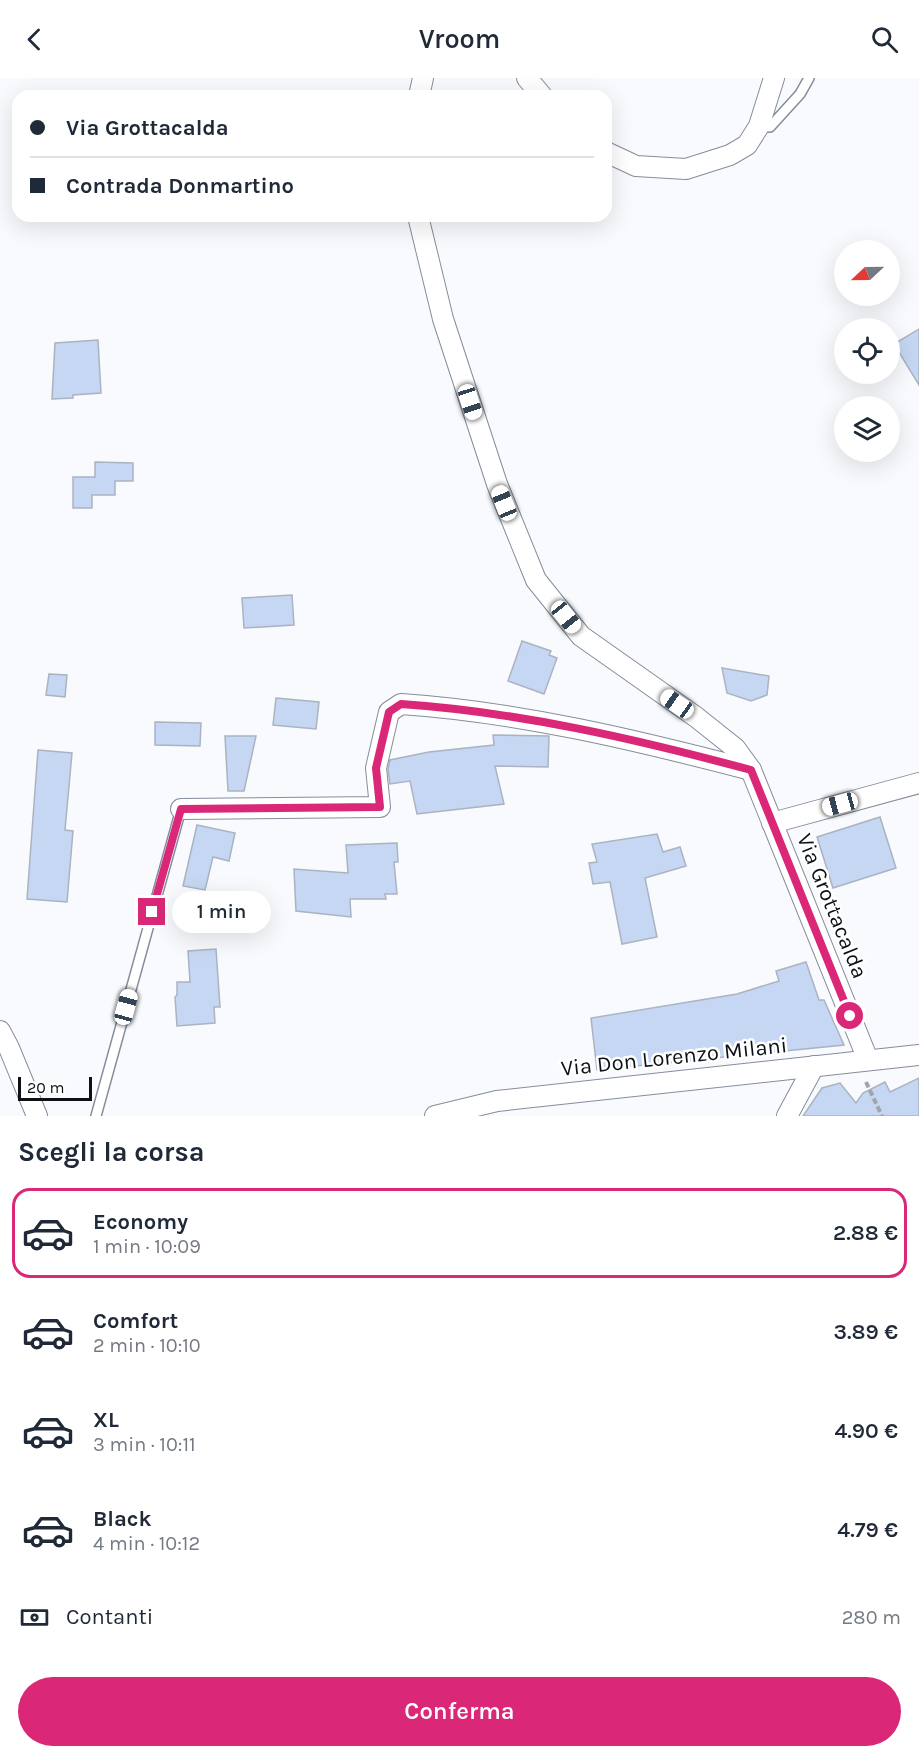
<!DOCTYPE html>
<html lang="it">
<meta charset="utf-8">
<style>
:root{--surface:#fff;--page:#f6f6f7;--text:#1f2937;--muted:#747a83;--line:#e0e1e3;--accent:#db2777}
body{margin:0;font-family:Karla,sans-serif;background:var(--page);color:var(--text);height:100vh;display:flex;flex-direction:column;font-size:22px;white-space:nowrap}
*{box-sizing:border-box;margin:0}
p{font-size:20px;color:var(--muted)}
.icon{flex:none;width:33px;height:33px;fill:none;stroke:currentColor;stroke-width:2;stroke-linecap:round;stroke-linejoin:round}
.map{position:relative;height:1038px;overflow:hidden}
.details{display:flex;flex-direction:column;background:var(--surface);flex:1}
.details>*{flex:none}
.hud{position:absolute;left:12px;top:12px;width:600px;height:132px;border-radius:18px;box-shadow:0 6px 24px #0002;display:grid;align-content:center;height:132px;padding:0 18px;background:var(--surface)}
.needle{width:39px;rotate:248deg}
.fabs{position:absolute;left:834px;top:162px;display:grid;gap:12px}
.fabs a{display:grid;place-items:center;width:66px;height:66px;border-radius:50%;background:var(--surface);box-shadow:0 6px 24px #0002;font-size:30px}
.scale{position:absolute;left:18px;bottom:15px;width:74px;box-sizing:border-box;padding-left:6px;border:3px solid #0d1116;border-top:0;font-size:16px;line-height:21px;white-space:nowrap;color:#0d1116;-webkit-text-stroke:4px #fff;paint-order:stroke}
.end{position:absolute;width:27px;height:27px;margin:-14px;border:8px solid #db2777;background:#fff;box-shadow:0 0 0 3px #fff}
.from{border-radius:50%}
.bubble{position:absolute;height:42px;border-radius:21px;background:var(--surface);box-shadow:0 6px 24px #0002;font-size:20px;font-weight:600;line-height:42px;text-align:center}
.car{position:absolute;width:18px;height:36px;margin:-18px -9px;border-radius:8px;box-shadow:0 0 4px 2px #0007;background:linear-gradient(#fff 24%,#345 0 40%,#fff 0 76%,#345 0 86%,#fff 0)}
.hud b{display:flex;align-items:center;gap:21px;height:57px;font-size:22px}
.hud b+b{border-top:2px solid var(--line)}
.hud i{width:15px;height:15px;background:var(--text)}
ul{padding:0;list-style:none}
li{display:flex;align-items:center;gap:18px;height:90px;margin:0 12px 9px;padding:0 6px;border:3px solid transparent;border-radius:18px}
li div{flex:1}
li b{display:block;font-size:22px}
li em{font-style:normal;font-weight:600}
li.current{border-color:var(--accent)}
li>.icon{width:54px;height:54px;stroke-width:1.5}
h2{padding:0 18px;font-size:27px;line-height:72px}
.pay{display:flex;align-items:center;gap:15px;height:66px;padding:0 18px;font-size:22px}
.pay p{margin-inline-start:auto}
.action{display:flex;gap:12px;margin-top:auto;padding:12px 18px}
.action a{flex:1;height:69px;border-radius:36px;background:var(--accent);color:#fff;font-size:24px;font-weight:600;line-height:69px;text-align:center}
header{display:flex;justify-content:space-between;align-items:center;height:78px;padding:0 18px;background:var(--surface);font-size:27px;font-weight:600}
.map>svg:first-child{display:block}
</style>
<header><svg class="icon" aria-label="back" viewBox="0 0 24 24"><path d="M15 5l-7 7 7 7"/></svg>Vroom<svg class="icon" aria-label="search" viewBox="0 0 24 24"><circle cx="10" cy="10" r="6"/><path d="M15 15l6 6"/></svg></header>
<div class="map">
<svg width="919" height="1038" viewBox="0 0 919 1038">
<rect width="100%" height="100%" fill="#f8fafd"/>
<!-- building -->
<g fill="#c5d7f2" stroke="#aab3c2" stroke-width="1.5">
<polygon points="919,251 919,307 894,266"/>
<polygon points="98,262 101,315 73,317 73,320 52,321 55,265"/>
<polygon points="95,384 133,385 133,403 115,403 115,417 92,417 92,430 73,430 73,399 95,399"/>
<polygon points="292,517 294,547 244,550 242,520"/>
<polygon points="522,563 551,573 549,577 557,580 544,616 508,603"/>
<polygon points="722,590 769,598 767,617 751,623 727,615"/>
<polygon points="49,596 67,597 65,619 46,617"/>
<polygon points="276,620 319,624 316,651 273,647"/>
<polygon points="155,644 201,645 200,668 155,667"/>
<polygon points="493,657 549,658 548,689 495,688 504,726 417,736 410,703 390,706 388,691 390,682 429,674 494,667"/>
<polygon points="225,658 256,658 244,713 228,713"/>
<polygon points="38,672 72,675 65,752 73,753 67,824 27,821"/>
<polygon points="880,739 896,790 833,810 817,759"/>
<polygon points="197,747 235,755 229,783 213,779 205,812 183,808"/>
<polygon points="657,756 663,774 680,769 686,788 645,800 657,859 622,866 610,804 593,806 589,785 597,784 592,766"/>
<polygon points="397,765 398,784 394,784 397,816 385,816 386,821 350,821 351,839 296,833 294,791 348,795 346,767"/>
<polygon points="216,871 220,929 214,929 215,945 177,948 175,919 177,917 177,904 190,904 188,873"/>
<polygon points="806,884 819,922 824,922 844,967 597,992 591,940 737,916 779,903 776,893"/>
<polygon points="919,1000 919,1038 803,1038 822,1010 840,1005 856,1025 863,1015 885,1004 890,1014"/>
</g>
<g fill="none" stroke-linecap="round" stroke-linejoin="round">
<defs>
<g id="service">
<polyline points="759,48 770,49 800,16 809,0"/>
<polyline points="96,1038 181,731"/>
</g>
<g id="minor">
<polyline points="527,0 542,18"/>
<polyline points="419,18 423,0"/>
<polyline points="606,74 636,88 686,91 730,77 747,67 759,48 774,0"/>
<polyline points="418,138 443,241 497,406 536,502 581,558 696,639 735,670 751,692 868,982"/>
<path d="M181,731L380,729L376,690L389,634L401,626C519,634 636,662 751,692"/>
<polyline points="772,745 919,705"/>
<polyline points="0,953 9,970 37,1038"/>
<polyline points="435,1038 497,1023 919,977"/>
<polyline points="787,1038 814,988"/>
</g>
</defs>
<!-- service casing -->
<use href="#service" stroke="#848d9c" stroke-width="12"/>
<!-- minor casing -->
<use href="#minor" stroke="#848d9c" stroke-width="22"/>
<!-- path -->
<polyline stroke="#a1a4a8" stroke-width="4" stroke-dasharray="6 3" stroke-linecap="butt" points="866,1004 882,1038"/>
<!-- service -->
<use href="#service" stroke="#fff" stroke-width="9"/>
<!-- minor -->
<use href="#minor" stroke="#fff" stroke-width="20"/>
</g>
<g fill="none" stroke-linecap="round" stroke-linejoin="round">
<!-- route -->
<path stroke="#db2777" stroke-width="8" d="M152,834L181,731L380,729L376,690L389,634L401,626C519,634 636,661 751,692L850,938"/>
</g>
<g text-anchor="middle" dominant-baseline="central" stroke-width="5" stroke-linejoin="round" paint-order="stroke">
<!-- street labels -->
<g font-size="22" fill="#0d1116" stroke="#fff">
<text transform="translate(832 828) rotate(68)">Via Grottacalda</text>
<text transform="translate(674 979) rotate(-6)">Via Don Lorenzo Milani</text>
</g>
</g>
</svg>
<div class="fabs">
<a><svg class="needle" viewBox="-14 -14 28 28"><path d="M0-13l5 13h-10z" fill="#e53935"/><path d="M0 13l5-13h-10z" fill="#747a83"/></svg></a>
<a><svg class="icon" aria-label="locate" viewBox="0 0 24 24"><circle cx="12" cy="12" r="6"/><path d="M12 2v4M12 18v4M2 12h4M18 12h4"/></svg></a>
<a><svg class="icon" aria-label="layers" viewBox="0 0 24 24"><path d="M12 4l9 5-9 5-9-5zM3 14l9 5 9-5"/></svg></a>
</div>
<div class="scale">20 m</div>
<i class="end from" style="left:850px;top:938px"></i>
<i class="end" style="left:152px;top:834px"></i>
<div class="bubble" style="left:172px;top:813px;width:99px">1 min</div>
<i class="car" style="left:470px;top:324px;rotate:162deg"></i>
<i class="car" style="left:504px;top:425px;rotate:338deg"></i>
<i class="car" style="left:566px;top:539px;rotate:141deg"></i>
<i class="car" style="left:677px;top:626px;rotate:305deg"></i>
<i class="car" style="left:840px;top:726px;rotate:255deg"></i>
<i class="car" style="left:126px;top:929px;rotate:15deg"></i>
<div class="hud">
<b><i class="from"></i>Via Grottacalda</b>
<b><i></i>Contrada Donmartino</b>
</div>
</div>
<section class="details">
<h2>Scegli la corsa</h2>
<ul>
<li class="current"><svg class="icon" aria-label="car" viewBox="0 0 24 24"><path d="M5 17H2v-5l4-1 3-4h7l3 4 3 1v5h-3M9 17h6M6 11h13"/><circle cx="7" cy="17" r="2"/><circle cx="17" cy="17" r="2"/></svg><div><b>Economy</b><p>1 min · 10:09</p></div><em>2.88 €</em></li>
<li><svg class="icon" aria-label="car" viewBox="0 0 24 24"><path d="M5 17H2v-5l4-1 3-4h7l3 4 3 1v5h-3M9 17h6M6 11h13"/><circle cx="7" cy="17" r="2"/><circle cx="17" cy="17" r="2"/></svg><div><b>Comfort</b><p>2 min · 10:10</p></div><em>3.89 €</em></li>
<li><svg class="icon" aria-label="car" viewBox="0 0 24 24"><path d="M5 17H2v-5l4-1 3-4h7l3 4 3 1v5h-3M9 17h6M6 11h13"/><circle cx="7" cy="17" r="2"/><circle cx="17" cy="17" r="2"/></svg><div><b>XL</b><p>3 min · 10:11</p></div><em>4.90 €</em></li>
<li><svg class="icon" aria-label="car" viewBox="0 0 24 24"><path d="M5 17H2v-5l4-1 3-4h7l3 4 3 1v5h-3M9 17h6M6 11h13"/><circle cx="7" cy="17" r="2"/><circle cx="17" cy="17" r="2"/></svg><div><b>Black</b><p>4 min · 10:12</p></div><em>4.79 €</em></li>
</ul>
<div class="pay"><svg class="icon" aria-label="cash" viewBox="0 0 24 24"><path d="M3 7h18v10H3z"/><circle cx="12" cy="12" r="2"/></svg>Contanti<p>280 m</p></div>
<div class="action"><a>Conferma</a></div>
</section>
